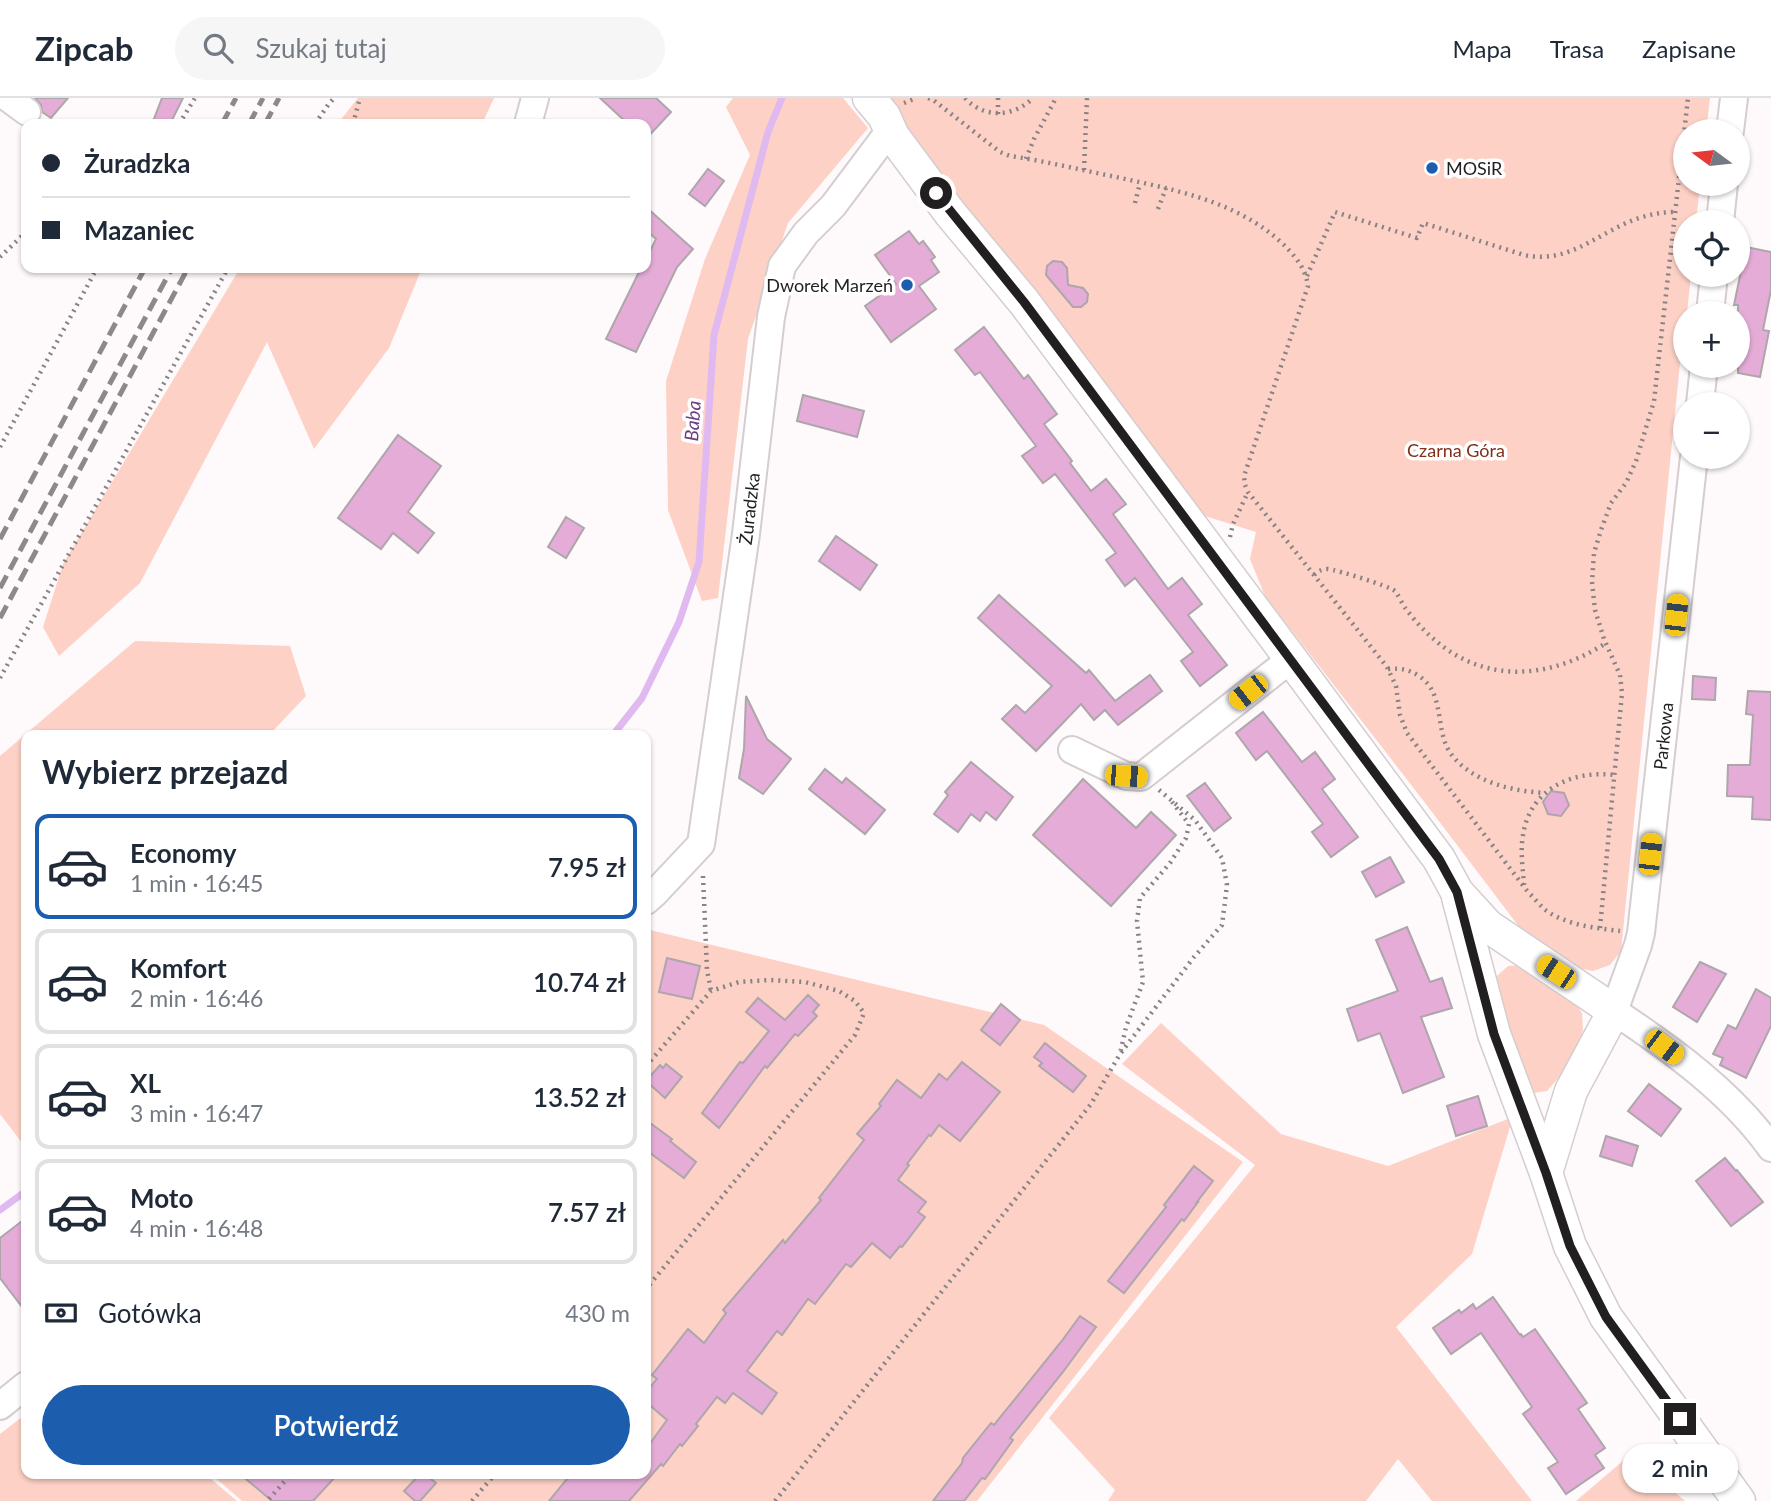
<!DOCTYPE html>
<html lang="pl">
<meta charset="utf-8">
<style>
:root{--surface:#fff;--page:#f6f6f7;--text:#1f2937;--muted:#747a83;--line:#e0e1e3;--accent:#1c5dae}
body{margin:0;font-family:Lato,sans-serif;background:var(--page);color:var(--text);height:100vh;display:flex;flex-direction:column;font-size:26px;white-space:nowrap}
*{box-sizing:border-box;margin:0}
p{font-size:23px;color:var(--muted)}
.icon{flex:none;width:38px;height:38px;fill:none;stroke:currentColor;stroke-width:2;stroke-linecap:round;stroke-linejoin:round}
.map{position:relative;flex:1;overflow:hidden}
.drawer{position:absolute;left:21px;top:632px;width:630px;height:749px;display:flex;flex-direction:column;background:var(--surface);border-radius:14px;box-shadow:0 2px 5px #0004}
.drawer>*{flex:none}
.banner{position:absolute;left:21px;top:21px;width:630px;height:154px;border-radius:14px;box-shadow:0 2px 5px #0004;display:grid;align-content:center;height:154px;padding:0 21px;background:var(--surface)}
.needle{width:46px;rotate:285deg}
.buttons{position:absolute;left:1673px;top:21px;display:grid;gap:14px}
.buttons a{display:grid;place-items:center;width:77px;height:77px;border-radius:50%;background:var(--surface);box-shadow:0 2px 5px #0004;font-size:35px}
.end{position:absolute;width:32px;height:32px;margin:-16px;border:9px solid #221f20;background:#fff;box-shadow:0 0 0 4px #fff}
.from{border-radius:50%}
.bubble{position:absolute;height:49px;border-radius:24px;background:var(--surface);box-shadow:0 2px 5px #0004;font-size:23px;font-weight:600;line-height:49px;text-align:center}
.car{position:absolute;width:21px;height:42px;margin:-21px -10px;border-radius:9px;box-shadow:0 0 5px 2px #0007;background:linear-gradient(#f5c518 24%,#345 0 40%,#f5c518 0 76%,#345 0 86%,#f5c518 0)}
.banner b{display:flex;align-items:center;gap:24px;height:66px;font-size:26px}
.banner b+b{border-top:2px solid var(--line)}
.banner i{width:18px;height:18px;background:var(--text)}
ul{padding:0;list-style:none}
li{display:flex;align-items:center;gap:21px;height:105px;margin:0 14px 10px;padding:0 7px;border:4px solid var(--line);border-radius:14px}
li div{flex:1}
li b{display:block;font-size:26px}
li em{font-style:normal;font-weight:600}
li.on{border-color:var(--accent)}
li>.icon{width:63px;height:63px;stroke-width:1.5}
h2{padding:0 21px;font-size:32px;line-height:84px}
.pay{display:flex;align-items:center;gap:18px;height:77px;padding:0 21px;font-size:26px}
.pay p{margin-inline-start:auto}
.button{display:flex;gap:14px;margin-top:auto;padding:14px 21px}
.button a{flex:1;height:80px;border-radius:42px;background:var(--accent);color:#fff;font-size:28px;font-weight:600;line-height:80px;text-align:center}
header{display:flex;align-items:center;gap:42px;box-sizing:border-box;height:98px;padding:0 35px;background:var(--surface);border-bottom:2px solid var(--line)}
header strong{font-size:33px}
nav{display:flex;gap:38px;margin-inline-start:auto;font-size:24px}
.search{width:490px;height:63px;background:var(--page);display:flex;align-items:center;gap:18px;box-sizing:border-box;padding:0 24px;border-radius:38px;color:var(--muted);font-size:26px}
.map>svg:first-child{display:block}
</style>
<header>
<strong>Zipcab</strong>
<div class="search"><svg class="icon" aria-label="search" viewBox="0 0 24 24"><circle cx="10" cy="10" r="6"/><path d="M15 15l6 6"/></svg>Szukaj tutaj</div>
<nav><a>Mapa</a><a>Trasa</a><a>Zapisane</a></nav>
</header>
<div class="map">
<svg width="1771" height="1403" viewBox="0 0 1771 1403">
<rect width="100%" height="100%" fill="#fef9fb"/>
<!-- green -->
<g fill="#fdd1c5">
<polygon points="358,0 494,0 482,26 339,26 339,24"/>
<polygon points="733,0 843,0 868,30 788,125 748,241 718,500 702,503 668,412 666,283 705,161 750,57 726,9"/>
<polygon points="890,0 1710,0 1706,33 1685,33 1685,86 1700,86 1696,124 1685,124 1685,177 1691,177 1687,215 1685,215 1621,853 1610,867 1593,873 1573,869 1546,854 1520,830 1429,710 1265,498 1250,461 1256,434 1205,418 1054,228 898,21"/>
<polygon points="240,170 422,170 389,250 314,351 267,244 140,485 59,558 43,529 63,466"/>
<polygon points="135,543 290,548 306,598 269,637 26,637 26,1050 0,1016 0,658"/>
<polygon points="646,831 1044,927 1243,1064 977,1403 242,1403 211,1376 646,1376"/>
<polygon points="1521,867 1556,879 1582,915 1583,932 1577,951 1567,970 1547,993 1534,995 1522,989 1494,907 1497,878 1508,868"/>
<polygon points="1161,925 1281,1036 1388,1068 1513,1019 1472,1156 1396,1229 1532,1403 1432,1403 1398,1361 1366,1403 1108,1403 1115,1392 1049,1320 1255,1067 1122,966"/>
<polygon points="26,1316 26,1376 205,1376 237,1403 0,1403 0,1336"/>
<polygon points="1631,1356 1685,1403 1576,1403"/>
</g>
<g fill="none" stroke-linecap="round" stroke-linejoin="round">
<!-- stream -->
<g stroke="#e1b9f1" stroke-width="7">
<polyline points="613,637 642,600 679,524 699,464 714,237 768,34 782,0"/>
<polyline points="0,1112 26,1093"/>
</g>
</g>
<!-- building -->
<g fill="#e5acd7" stroke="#ada6ab" stroke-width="2">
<polygon points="35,0 68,0 51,20 42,14 41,7"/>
<polygon points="162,0 183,0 170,26 152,26"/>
<polygon points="600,0 656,0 671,14 646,41 646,26 628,26"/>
<polygon points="708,71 724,83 705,108 689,96"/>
<polygon points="646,109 693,151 677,169 636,254 606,241 641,170 646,170 646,161 656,141 646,132"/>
<polygon points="909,133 919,146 923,143 935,159 931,162 939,174 919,188 936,211 891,244 865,208 896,186 875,157"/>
<polygon points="1746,149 1771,154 1771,192 1763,232 1769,233 1760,279 1738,275 1738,207 1734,207"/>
<polygon points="1053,163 1062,164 1067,170 1068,187 1083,190 1088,196 1087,204 1081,209 1073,209 1046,177 1047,168"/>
<polygon points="984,229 1024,281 1028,277 1057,316 1044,326 1072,363 1070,365 1091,393 1106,381 1126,406 1113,416 1168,491 1182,480 1202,506 1188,517 1227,567 1200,588 1181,563 1193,554 1135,480 1125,488 1106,462 1116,455 1055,376 1043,385 1022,358 1036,348 980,274 975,277 955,252"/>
<polygon points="803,297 864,313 857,339 797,323"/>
<polygon points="398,337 441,368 408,414 434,435 418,455 393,435 381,451 338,420"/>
<polygon points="566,419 584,430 566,460 548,449"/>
<polygon points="836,438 877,467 860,492 819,463"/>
<polygon points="999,497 1086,575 1089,572 1115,603 1150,577 1162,593 1118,627 1105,612 1094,622 1081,606 1036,653 1002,621 1016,607 1025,615 1052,588 978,520"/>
<polygon points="1693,578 1716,580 1715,602 1692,601"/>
<polygon points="1748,593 1771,594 1771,722 1752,721 1753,699 1727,698 1728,667 1750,667 1753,617 1746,616"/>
<polygon points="746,598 767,641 791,661 763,696 739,680 744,651"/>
<polygon points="1263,614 1302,664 1315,654 1335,681 1322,691 1358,739 1331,759 1312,734 1323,726 1267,653 1256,662 1236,635"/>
<polygon points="971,664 1013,699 996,722 986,714 980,723 971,716 958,734 934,716 948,697 945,694"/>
<polygon points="825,671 842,685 846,680 885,712 865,736 809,691"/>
<polygon points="1083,681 1136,730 1151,714 1176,737 1111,808 1033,737"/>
<polygon points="1205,685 1231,720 1214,733 1187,698"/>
<polygon points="1551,693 1564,695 1569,707 1561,718 1548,716 1543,704"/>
<polygon points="1390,759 1404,784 1376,799 1362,774"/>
<polygon points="1407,829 1430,884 1442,880 1452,910 1421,919 1444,979 1403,995 1380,935 1358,943 1347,911 1398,893 1376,842"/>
<polygon points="667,860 700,868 692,901 659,894"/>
<polygon points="1700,864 1726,876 1697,924 1673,909"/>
<polygon points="1756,891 1771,900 1771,928 1746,980 1720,967 1723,960 1713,956 1728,927 1736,931"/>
<polygon points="808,897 819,907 813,914 817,918 798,938 795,936 767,970 765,968 719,1030 702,1015 740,964 743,965 769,933 746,914 758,900 785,922"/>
<polygon points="1001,906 1020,922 1000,947 981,932"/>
<polygon points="1045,945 1086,978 1073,994 1039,968 1042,965 1034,959"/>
<polygon points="962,964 1000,994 960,1043 939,1027 931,1038 929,1037 907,1066 909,1067 898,1082 926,1104 918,1114 925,1119 902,1149 900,1148 890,1160 872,1145 851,1169 846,1166 815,1206 808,1201 782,1237 777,1233 747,1273 777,1295 762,1316 733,1295 725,1305 717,1299 696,1326 698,1328 682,1348 680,1346 663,1368 661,1366 629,1403 549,1403 571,1376 646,1376 646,1351 667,1322 646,1304 646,1294 657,1281 652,1277 688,1231 704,1245 726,1215 723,1212 783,1142 785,1145 821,1102 819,1100 864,1042 857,1036 881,1008 879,1006 897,982 921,1000 939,976 947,982"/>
<polygon points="666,966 682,979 665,1000 646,983 660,967 663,970"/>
<polygon points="1649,986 1681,1011 1661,1038 1628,1013"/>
<polygon points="1478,998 1487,1028 1456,1038 1447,1008"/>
<polygon points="646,1022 672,1041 670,1043 696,1064 684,1080 646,1052"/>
<polygon points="1606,1038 1638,1048 1632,1068 1600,1058"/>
<polygon points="1725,1060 1736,1073 1737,1072 1763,1104 1731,1128 1696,1083"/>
<polygon points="1194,1068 1213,1083 1197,1104 1198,1104 1184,1123 1182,1121 1124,1195 1108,1183 1166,1109 1164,1107"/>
<polygon points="26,1120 26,1214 0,1180 0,1140"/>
<polygon points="1493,1199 1520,1237 1521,1236 1523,1239 1535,1231 1587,1305 1578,1311 1605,1350 1595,1357 1604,1370 1566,1396 1548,1370 1558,1364 1523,1316 1532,1309 1481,1235 1451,1256 1433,1230 1459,1212 1461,1215 1473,1206 1476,1211"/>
<polygon points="1080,1218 1096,1229 1063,1274 1010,1340 1013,1342 985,1381 982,1380 964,1403 933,1403 962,1365 963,1360 991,1325 994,1327 1061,1244"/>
<polygon points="240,1376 338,1376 313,1403 272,1403"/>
<polygon points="420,1376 425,1376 436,1385 420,1403 415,1403 404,1393"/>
</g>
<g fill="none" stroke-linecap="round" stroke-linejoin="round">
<defs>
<g id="minor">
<polyline points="8,0 27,14"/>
<polyline points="528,26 535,0"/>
<polyline points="1730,33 1734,0"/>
<polyline points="1720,124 1724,86"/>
<polyline points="1710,215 1714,177"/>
<polyline points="1700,306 1704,268"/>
<path d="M1694,359L1641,835L1638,847L1614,913C1671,951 1731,994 1771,1050"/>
<polyline points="1072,652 1126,678 1141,679 1291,561"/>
<path id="s1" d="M646,803L654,796L701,746L746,436L771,219L782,168L806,135L833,108L884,40L893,38"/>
<polyline points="0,1308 26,1287"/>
</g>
<g id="tertiary">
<polyline points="869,0 884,18 893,38 950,115 1024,204 1291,561 1439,761 1457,794 1488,828 1614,913 1571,993 1546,1075"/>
<polyline points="1458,799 1494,936 1546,1075 1570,1148 1606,1219 1739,1403"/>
</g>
</defs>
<!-- minor casing -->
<use href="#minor" stroke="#d5cdcf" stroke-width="30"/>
<!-- tertiary casing -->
<use href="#tertiary" stroke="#d5cdcf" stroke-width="35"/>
<!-- path -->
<g stroke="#878385" stroke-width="4.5" stroke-dasharray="2 5" stroke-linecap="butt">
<path d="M928,0L932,1L1000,54L1010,58C1045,63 1081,72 1116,79C1175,92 1238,103 1284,147C1295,158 1306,171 1308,188L1244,378L1245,387L1248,394L1387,569L1396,588L1400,617L1407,635L1528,794C1534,800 1539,806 1544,811C1565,827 1595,830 1620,833"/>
<path d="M965,0C984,21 1014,19 1033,0"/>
<polyline points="904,5 916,0"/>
<polyline points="998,16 998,0"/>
<polyline points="179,26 195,0"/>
<polyline points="315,26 328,7 334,0"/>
<polyline points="353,26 360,0"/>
<polyline points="1026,61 1034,41 1056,0"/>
<polyline points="1084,72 1087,0"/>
<polyline points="1135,105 1140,85"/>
<polyline points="1158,111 1166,90"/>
<polyline points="0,159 26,134"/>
<path d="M1307,178L1335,114L1417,140L1423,125L1524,157C1571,167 1600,132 1642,119C1653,116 1663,114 1675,114"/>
<polyline points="0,349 97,170"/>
<polyline points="1230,439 1233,426 1248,394"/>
<path d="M1314,477C1318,473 1322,471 1328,471C1337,472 1389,488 1395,493C1399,498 1402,506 1406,511C1415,523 1425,534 1436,543C1488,587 1552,580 1606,545"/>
<path d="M1388,571C1401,570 1408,571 1419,578C1446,596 1434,632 1451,656C1472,684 1512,693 1544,695"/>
<polyline points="0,580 228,170"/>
<polyline points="1159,692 1195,722 1222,760 1227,787 1222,827 1194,859 1120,956 1126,929 1143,884 1137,823 1140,800 1170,765 1186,740 1189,726 1169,700"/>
<polyline points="703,778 707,872 711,893"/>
<path d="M1524,787C1523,771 1520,754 1523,737C1530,691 1572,672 1614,677"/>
<polyline points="1600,830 1622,595 1620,577 1604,541 1595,512 1592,484 1594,455 1601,432 1611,405 1626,385 1636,363 1654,303 1688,0"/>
<polyline points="646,968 711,893 739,884 770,882 805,884 839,893 855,903 864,915 855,937 646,1191"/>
<polyline points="269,1401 291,1376"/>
<polyline points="472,1403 495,1376"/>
<polyline points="775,1403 1091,1006 1120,956"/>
</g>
<!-- minor -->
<use href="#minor" stroke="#fff" stroke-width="26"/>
<!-- tertiary -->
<use href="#tertiary" stroke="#fff" stroke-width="32"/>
<!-- rail -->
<g stroke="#8d898a" stroke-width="5" stroke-dasharray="14 7" stroke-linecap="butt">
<polyline points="222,26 236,0"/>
<polyline points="249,26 263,0"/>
<polyline points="265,26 279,0"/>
<polyline points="0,441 145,170"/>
<polyline points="0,490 172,170"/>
<polyline points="0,520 188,170"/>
</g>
</g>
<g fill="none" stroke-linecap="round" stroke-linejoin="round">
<!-- route -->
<polyline stroke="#221f20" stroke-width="9" points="936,95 1024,204 1439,761 1457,794 1494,936 1546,1075 1570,1148 1606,1219 1680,1321"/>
</g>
<!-- markers -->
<g fill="#1c5dae" stroke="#fff" stroke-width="2.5">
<circle cx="1432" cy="70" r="7"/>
<circle cx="907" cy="187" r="7"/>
</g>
<g text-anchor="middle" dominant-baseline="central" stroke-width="7" stroke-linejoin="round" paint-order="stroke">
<!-- poi labels -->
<g font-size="18" fill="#221f20" stroke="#fff" text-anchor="start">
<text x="1446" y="70">MOSiR</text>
<text x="893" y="187" text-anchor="end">Dworek Marzeń</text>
</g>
<!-- park labels -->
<g font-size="18" fill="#81301b" stroke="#fff">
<text x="1456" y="352">Czarna Góra</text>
</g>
<!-- street labels -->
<g font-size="18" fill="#221f20" stroke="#fff">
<text stroke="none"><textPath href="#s1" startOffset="418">Żuradzka</textPath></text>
<text transform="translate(1663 638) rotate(-84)">Parkowa</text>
</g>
<!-- water labels -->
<g font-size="19" font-style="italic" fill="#6d3d7f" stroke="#fff">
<text transform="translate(692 323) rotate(-86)">Baba</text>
</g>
</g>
</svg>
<div class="buttons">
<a><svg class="needle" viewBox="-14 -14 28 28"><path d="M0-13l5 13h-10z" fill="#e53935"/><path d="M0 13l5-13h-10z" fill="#747a83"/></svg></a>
<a><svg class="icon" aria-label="locate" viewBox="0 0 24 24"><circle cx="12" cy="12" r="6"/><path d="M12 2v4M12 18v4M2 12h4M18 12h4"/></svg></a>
<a>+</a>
<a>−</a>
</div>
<i class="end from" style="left:936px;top:95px"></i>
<i class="end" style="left:1680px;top:1321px"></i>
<div class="bubble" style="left:1622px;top:1346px;width:116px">2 min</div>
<i class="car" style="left:1676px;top:517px;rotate:6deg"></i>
<i class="car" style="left:1248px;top:594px;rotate:232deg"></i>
<i class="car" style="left:1126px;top:678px;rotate:94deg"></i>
<i class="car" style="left:1650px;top:756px;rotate:6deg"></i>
<i class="car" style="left:1556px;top:874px;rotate:303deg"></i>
<i class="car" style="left:1664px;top:949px;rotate:127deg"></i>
<div class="banner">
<b><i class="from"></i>Żuradzka</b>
<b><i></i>Mazaniec</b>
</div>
<section class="drawer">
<h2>Wybierz przejazd</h2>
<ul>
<li class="on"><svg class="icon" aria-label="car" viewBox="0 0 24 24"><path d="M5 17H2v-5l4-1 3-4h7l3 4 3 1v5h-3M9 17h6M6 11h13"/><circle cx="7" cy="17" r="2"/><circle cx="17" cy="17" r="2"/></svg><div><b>Economy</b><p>1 min · 16:45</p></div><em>7.95 zł</em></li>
<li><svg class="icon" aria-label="car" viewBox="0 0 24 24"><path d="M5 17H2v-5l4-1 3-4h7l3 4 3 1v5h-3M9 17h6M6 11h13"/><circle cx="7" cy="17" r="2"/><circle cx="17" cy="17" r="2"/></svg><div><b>Komfort</b><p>2 min · 16:46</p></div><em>10.74 zł</em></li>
<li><svg class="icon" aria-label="car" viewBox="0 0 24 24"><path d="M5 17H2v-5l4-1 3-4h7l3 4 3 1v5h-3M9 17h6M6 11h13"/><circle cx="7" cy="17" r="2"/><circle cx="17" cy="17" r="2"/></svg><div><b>XL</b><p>3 min · 16:47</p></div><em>13.52 zł</em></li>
<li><svg class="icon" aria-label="car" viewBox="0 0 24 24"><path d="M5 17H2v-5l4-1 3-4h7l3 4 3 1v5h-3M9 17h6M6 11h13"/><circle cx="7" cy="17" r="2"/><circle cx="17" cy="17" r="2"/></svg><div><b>Moto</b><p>4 min · 16:48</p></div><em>7.57 zł</em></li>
</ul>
<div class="pay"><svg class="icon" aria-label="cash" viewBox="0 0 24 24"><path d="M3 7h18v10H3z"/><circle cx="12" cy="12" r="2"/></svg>Gotówka<p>430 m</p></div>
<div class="button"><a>Potwierdź</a></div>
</section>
</div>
